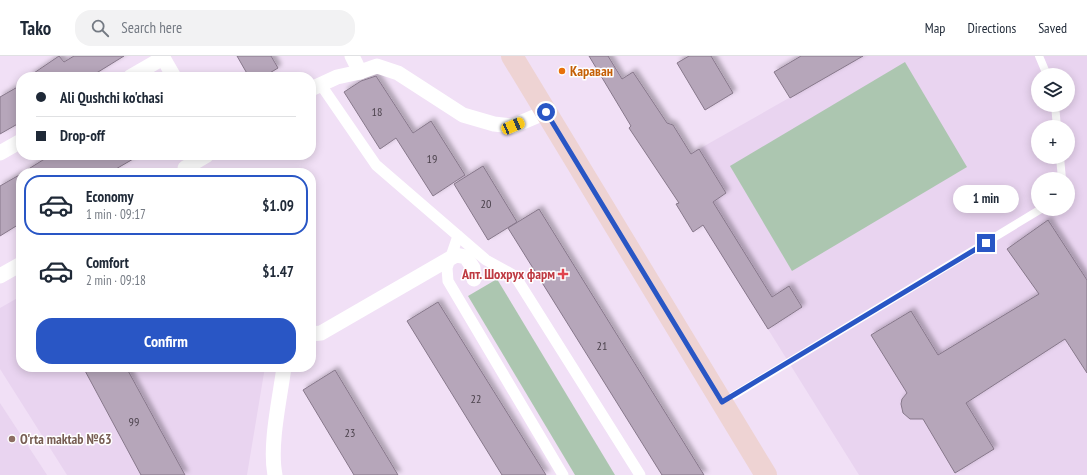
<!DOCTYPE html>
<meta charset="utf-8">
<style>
:root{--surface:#fff;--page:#f2f2f3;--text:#1f2937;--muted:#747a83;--line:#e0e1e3;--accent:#2956c5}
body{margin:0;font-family:"PT Sans Narrow",sans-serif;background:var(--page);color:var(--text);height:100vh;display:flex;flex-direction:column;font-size:15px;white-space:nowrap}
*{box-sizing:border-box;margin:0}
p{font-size:13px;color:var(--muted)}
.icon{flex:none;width:22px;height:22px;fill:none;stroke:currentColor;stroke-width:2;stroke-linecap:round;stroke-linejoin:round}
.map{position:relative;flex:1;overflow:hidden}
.side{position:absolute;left:16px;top:112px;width:300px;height:204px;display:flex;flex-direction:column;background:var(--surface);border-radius:16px;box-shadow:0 2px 10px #0003}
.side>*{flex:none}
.banner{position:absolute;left:16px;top:16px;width:300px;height:88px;border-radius:16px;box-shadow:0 2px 10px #0003;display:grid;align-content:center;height:88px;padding:0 20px;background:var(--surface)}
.buttons{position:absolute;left:1031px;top:12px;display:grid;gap:8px}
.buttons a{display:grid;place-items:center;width:44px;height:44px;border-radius:50%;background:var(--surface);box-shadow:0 2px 10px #0003;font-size:20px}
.end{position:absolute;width:18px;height:18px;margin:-9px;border:5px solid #2956c5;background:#fff;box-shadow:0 0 0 2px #fff}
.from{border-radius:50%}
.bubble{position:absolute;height:28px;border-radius:14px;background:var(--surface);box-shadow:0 2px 10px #0003;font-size:13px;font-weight:600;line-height:28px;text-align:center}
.car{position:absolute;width:12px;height:24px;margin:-12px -6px;border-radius:5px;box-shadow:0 0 3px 1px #0007;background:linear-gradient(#f5c518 24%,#345 0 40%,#f5c518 0 76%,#345 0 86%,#f5c518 0)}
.banner b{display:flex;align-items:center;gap:14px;height:38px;font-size:15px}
.banner b+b{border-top:1px solid var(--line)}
.banner i{width:10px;height:10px;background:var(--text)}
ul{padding:7px 0 0;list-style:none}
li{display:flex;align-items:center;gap:12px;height:60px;margin:0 8px 6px;padding:0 12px;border:2px solid transparent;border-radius:16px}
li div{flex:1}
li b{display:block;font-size:15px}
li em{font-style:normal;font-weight:600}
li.active{border-color:var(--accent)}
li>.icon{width:36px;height:36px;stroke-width:1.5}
.primary-button{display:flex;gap:8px;margin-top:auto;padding:8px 20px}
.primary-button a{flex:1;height:46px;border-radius:16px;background:var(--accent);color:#fff;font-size:16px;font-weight:600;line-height:46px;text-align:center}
header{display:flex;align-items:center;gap:24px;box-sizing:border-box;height:56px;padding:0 20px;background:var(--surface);border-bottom:1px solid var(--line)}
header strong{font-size:19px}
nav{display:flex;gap:22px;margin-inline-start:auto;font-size:14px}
.search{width:280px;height:36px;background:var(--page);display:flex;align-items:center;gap:10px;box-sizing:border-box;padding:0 14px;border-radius:16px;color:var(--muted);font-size:15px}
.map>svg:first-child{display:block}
</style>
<header>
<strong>Tako</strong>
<div class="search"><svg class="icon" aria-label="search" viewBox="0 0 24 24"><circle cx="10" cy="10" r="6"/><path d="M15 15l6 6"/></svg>Search here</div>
<nav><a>Map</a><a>Directions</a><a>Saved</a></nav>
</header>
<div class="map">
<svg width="1087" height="419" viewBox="0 0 1087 419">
<defs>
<filter id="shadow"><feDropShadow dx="3.5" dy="-3.5" stdDeviation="2" flood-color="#0004"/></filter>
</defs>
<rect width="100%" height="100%" fill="#f1e0f6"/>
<!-- built -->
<g fill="#e9d4f0" fill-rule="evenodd">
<path d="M863,0H1087V419H859L703,169L721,159L713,146L726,137L699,93ZM1038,19H1068V49H1038ZM1038,71H1068V101H1038ZM1038,123H1068V153H1038Z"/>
<polygon points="21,240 21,311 265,311 247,419 67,419 0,313 0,252"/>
<polygon points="0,347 47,419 0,419"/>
</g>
<!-- green -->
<g fill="#acc6b0">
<polygon points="905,6 967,111 792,215 730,110"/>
<polygon points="497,223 615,419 575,419 468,240"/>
</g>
<!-- building -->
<g fill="#b6a6ba" stroke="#87788b" filter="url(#shadow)">
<polygon points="59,0 64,6 74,0 124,0 90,21 28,21"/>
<polygon points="237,0 271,0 278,12 263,21 249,21"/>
<polygon points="589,0 608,0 622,23 633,16 667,67 673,69 691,98 699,93 726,137 713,146 772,241 789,230 802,251 768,273 703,169 693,176 676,148 679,147 629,72 631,70"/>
<polygon points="689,0 711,0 733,37 705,54 677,7"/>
<polygon points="801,0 863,0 790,42 774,16"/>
<polygon points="376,20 413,77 431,65 465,119 433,140 396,82 380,93 344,36 361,25"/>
<polygon points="21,29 21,66 0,78 0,41"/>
<polygon points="51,99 140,99 109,117 22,117"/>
<polygon points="483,110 517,166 488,184 454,128"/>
<polygon points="21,118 21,167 0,180 0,130"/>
<polygon points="539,153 704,419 662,419 508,172"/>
<polygon points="1048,164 1087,224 1087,317 1065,283 966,347 994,393 955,417 923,363 910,363 903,357 901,348 902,343 907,337 871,279 911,255 938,299 1039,238 1007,193"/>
<polygon points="438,246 546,419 502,419 407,265"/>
<polygon points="83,311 126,311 185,419 141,419"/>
<polygon points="335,314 398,419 354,419 303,334"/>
</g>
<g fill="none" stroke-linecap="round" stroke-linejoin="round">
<!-- service -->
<g stroke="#fff" stroke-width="8">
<polyline points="1039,0 1047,19"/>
<polyline points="1055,49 1057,71"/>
<polyline points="1060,101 1062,123"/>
<polyline points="723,346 1041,153"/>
</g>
<!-- pedestrian -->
<g stroke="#fff" stroke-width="11">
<polyline points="321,29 376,109 486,204 515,220 640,419"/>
<polyline points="458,180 447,212 448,225 563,419"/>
</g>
<!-- minor -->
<g stroke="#fff" stroke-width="15">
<polyline points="162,0 174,21"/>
<polyline points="352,0 360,16"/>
<polyline points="130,21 163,2"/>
<polyline points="311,33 337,21 360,16 377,10 398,17 463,59 494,68 513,70 546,56"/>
<polyline points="0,97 21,85"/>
<polyline points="185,112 207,99"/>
<polyline points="0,220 21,208"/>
<polyline points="311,278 321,277 456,199 466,201 473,212 474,223"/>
<path d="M275,419C269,389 280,342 284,311"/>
</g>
<!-- secondary -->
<polyline stroke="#eed3d3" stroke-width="22" points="512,0 766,419"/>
</g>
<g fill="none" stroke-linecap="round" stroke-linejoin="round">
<!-- route -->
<polyline stroke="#2956c5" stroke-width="5" points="546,56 722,346 986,187"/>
</g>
<!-- markers -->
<circle fill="#e8710a" stroke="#fff" stroke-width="1.5" cx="562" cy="15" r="4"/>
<path fill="#e0444e" stroke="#fff" stroke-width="1.5" d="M561 212h4v4h4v4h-4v4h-4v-4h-4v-4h4z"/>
<circle fill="#8d6e63" stroke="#fff" stroke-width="1.5" cx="12" cy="383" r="4"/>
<g text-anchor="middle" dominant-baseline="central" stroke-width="3" stroke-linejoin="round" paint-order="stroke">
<!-- number labels -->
<g font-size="12" fill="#4b424c">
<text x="377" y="55">18</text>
<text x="432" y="102">19</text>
<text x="486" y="147">20</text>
<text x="602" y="289">21</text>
<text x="476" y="342">22</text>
<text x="134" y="365">99</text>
<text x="350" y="376">23</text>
</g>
<!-- food labels -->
<g font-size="14" font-weight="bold" fill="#c56008" stroke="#fff" text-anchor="start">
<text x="570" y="15">Караван</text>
</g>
<!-- health labels -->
<g font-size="14" font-weight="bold" fill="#be3a42" stroke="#fff" text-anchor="end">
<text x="555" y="218">Апт. Шохрух фарм</text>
</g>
<!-- education labels -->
<g font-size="14" font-weight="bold" fill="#785e54" stroke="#fff" text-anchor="start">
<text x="20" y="383">O'rta maktab №63</text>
</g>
</g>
</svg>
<div class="buttons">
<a><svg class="icon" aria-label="layers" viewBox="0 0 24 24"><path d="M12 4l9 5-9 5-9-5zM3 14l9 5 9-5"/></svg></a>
<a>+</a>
<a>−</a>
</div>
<i class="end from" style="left:546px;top:56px"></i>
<i class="end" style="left:986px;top:187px"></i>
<div class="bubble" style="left:953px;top:129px;width:66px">1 min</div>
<i class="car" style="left:513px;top:70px;rotate:67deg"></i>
<div class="banner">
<b><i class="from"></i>Ali Qushchi ko'chasi</b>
<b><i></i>Drop-off</b>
</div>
<section class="side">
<ul>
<li class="active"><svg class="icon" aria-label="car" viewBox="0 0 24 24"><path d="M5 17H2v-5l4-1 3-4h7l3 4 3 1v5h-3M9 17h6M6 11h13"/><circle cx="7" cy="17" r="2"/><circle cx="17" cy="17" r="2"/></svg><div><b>Economy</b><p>1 min · 09:17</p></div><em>$1.09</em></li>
<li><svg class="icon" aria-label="car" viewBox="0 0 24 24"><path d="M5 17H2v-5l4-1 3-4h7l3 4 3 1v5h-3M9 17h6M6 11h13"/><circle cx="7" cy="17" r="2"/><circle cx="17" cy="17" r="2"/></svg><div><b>Comfort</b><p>2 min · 09:18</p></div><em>$1.47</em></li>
</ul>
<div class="primary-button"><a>Confirm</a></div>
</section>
</div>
